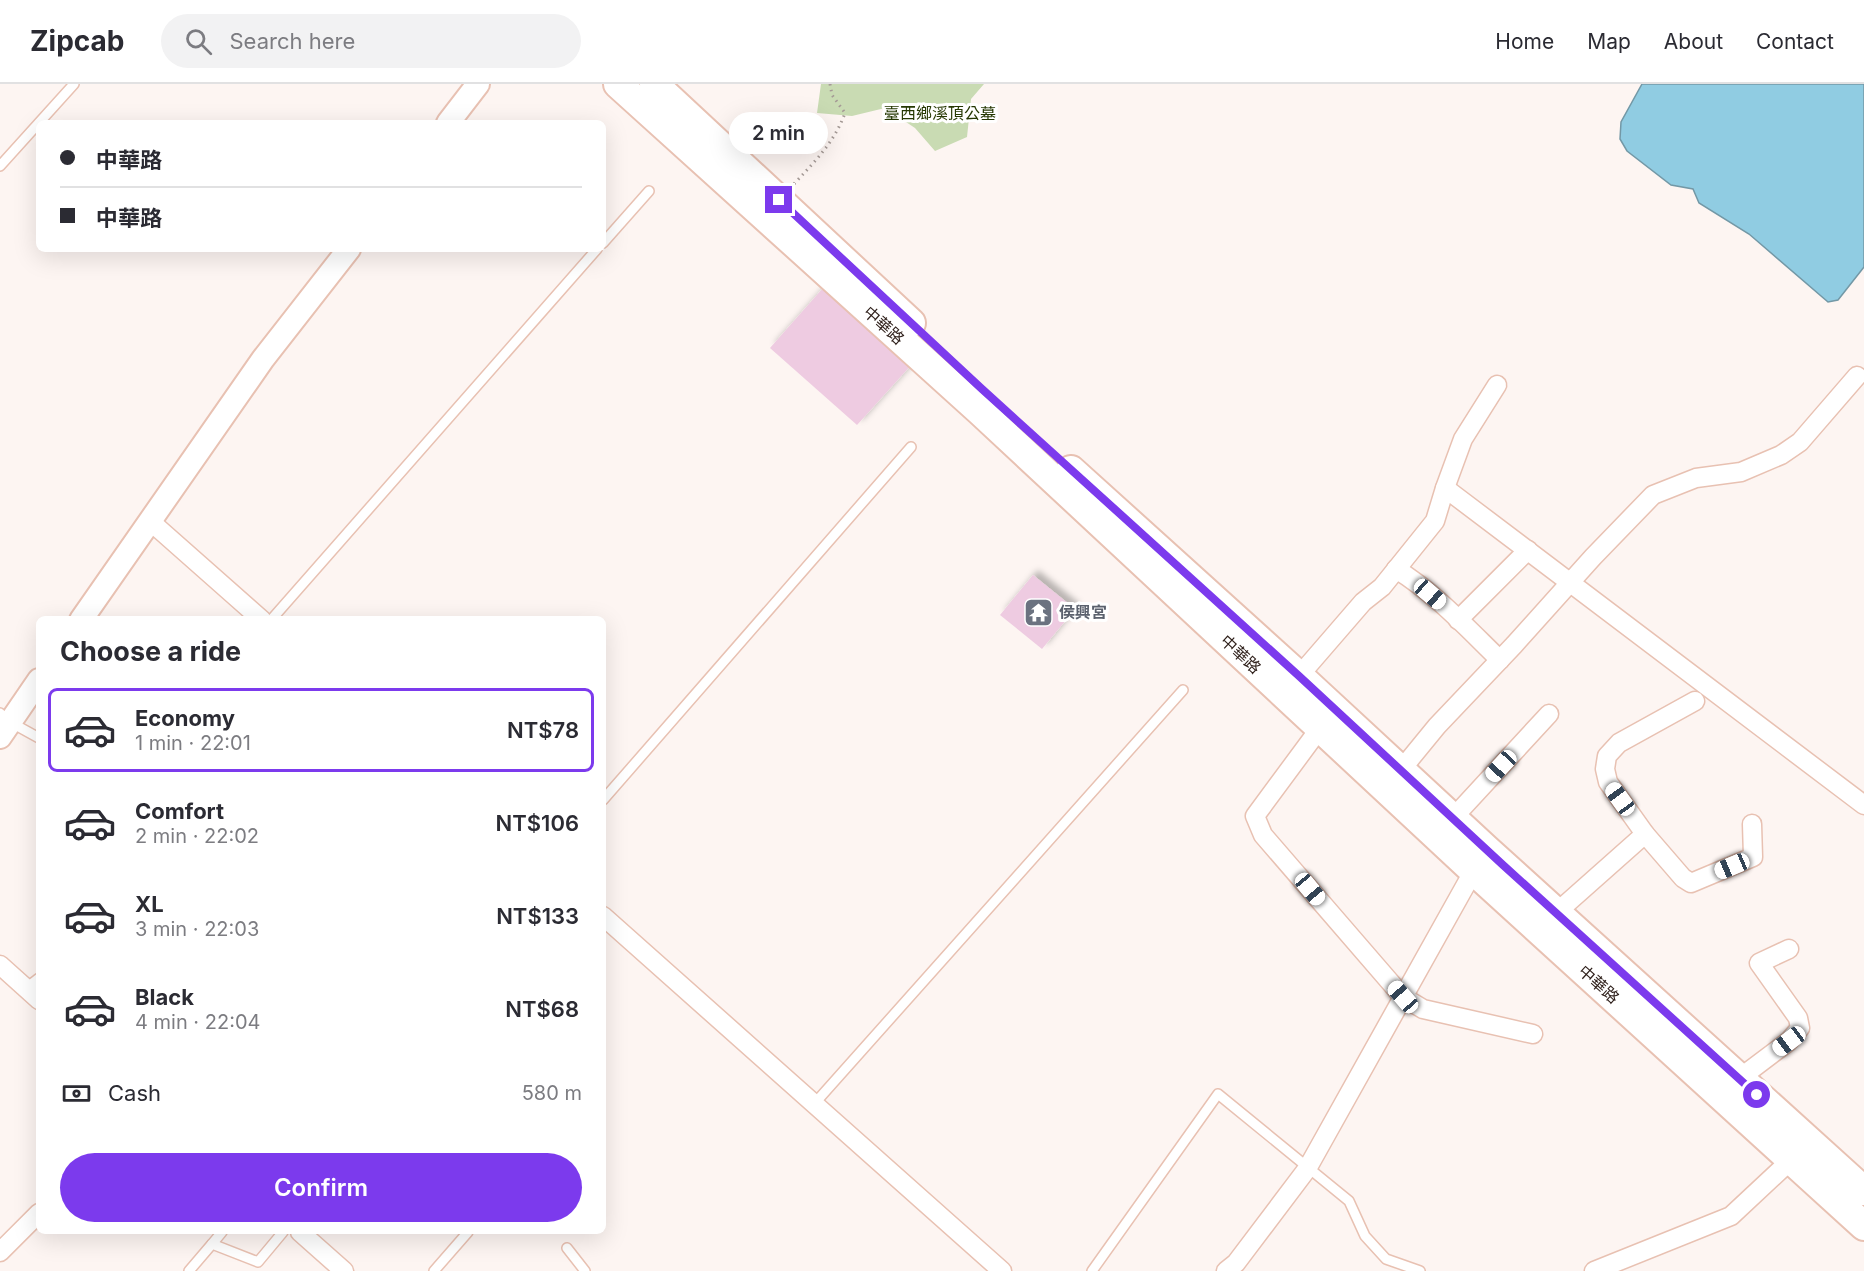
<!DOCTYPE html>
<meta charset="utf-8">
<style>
:root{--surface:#fff;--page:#f2f2f3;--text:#2b2b33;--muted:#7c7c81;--line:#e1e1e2;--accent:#7c3aed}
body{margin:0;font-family:Inter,"Noto Sans TC",sans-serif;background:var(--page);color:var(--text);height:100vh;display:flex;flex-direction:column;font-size:22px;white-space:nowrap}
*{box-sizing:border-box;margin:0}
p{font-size:20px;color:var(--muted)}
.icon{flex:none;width:33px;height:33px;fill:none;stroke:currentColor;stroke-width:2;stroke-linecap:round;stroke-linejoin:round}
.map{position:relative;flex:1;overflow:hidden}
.details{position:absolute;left:36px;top:532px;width:570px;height:618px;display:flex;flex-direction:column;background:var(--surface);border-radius:9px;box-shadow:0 6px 24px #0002}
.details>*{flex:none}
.guide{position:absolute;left:36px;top:36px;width:570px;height:132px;border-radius:9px;box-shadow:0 6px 24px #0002;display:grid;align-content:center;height:132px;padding:0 24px;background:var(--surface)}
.end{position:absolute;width:27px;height:27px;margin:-14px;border:8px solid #7c3aed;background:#fff;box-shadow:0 0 0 3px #fff}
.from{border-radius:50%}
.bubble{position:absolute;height:42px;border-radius:21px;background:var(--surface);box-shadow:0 6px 24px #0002;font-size:20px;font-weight:600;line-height:42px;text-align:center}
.car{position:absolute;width:18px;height:36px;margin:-18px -9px;border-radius:8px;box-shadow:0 0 4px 2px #0007;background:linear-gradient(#fff 24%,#345 0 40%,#fff 0 76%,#345 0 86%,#fff 0)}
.guide b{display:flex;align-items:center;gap:21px;height:57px;font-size:22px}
.guide b+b{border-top:2px solid var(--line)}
.guide i{width:15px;height:15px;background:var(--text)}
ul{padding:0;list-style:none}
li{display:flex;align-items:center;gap:18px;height:84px;margin:0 12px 9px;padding:0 12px;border:3px solid transparent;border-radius:9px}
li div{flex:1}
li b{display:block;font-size:22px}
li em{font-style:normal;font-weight:600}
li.active{border-color:var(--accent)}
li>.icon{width:54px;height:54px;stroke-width:1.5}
h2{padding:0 24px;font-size:27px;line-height:72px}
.pay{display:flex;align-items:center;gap:15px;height:66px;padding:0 24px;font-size:22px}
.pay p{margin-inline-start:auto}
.button{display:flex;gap:12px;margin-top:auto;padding:12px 24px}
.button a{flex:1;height:69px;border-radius:36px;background:var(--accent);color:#fff;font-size:24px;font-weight:600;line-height:69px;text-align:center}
header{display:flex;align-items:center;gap:36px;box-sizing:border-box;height:84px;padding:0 30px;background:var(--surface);border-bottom:2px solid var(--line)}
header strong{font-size:28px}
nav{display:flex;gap:33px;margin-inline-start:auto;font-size:21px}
.search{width:420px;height:54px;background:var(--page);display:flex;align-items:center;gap:15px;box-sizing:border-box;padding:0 21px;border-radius:33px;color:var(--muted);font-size:22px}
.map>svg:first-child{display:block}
</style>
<header>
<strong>Zipcab</strong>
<div class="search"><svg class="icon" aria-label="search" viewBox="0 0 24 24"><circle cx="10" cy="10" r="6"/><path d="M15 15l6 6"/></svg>Search here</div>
<nav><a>Home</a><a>Map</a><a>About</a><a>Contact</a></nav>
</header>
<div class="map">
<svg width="1864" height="1187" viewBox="0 0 1864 1187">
<defs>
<filter id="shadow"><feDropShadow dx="5" dy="-5" stdDeviation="3" flood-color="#0004"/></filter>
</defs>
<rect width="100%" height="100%" fill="#fdf5f2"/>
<!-- green -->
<polygon fill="#c9dbb3" points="821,0 984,0 971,15 967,53 935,67 915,44 885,24 852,32 817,29"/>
<!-- water -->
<polygon fill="#90cce2" stroke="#7398a6" stroke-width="1.5" points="1642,0 1864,0 1864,183 1838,216 1828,218 1749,150 1699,119 1693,105 1671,101 1627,67 1620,55 1621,38"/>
<!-- building -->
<g fill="#eecbe1" filter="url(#shadow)">
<polygon points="824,203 912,280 857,341 770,264"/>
<polygon points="1033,491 1075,525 1042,565 1000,531"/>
</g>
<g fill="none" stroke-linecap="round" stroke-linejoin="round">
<defs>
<g id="service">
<polyline points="0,82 74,0"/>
<polyline points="603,159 649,107"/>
<polyline points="271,536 597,165"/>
<polyline points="0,629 10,638 39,654"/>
<polyline points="603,716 911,363"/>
<polyline points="26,904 39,894"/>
<polyline points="815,1019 1183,606"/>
<polyline points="212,1160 222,1148"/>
<polyline points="567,1164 585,1187"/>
<polyline points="189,1187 212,1160 258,1178 283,1148"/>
<polyline points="434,1187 468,1148"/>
<polyline points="1092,1187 1218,1010 1349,1117 1365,1152 1386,1175 1420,1187"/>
</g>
<g id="minor">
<polyline points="1445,404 1463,355 1497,301"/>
<polyline points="150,437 262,536"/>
<path d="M1396,485C1435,509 1467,544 1500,576"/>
<polyline points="1458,536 1528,466"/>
<polyline points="1299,592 1363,518 1382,503 1435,437 1445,404 1864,721"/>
<polyline points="1695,617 1619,659 1607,672 1605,685 1608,698 1645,750 1683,794 1691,799 1753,773 1752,740"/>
<polyline points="1320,644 1255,732 1263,751 1403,913 1423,925 1533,950"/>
<polyline points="1401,686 1437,642 1514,561 1593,473 1653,411 1696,394 1741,388 1781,371 1800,358 1857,292"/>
<polyline points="1453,734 1549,630"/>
<polyline points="1556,829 1645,750"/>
<polyline points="603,832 1002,1187"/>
<polyline points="0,881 39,916"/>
<polyline points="1740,994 1789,957 1800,944 1798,934 1759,879 1789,865"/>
<polyline points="300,1148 344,1187"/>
<polyline points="0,1168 39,1129"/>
<polyline points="1226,1187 1236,1179 1307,1085 1478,779"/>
<polyline points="1594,1187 1731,1132 1792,1075"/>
</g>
<g id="tertiary">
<polyline points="448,39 478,0"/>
<polyline points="81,536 263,275 349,165"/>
<polyline points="0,653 39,596"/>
</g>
<g id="primary">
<polyline points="618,0 980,327 1474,787 1864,1142"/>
<polyline points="654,0 911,239"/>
<polyline points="1071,386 1299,592 1486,765 1864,1107"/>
</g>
</defs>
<!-- service casing -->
<use href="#service" stroke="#e8c1b2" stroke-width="12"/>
<!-- minor casing -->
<use href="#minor" stroke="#e8c1b2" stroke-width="21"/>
<!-- tertiary casing -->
<use href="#tertiary" stroke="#e8c1b2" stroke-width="26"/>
<!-- primary casing -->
<use href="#primary" stroke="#e8c1b2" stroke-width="32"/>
<!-- path -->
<path stroke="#a49995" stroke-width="3" stroke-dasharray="1.5 4.5" stroke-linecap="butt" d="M794,100C815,77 834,59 845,29L832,11L830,0"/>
<!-- service -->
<use href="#service" stroke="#fff" stroke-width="9"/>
<!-- minor -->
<use href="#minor" stroke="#fff" stroke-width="18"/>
<!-- tertiary -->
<use href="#tertiary" stroke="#fff" stroke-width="22"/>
<!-- primary -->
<use href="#primary" stroke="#fff" stroke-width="28"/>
</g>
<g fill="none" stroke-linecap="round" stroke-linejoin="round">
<!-- route -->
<polyline stroke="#7c3aed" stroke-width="8" points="779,116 982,305 1299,592 1503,781 1757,1011"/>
</g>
<!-- icons -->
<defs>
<symbol id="temple-square" viewBox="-11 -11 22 22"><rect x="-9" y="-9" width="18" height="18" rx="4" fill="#6b7280" stroke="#fff"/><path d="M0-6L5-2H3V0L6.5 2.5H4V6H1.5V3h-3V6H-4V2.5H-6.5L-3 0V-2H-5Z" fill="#fff"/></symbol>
</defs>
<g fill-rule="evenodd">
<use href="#temple-square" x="1022" y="512" width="33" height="33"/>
</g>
<g text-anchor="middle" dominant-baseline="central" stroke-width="6" stroke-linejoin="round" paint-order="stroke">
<!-- park labels -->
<g font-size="16" fill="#263803" stroke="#fff">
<text x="940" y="29">臺西鄉溪頂公墓</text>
</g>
<!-- street labels -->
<g font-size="16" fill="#2f201b" stroke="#fff">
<text transform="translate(884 241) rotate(42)">中華路</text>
<text transform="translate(1241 570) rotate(43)">中華路</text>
<text transform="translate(1599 900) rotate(42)">中華路</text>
</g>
<!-- worship labels -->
<g font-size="16" font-weight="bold" fill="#5b616d" stroke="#fff" text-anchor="start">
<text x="1059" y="528">侯興宮</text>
</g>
</g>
</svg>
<i class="end from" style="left:1757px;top:1011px"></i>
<i class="end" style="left:779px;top:116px"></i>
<div class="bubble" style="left:729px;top:28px;width:99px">2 min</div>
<i class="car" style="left:1430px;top:510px;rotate:131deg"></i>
<i class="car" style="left:1501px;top:682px;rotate:223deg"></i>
<i class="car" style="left:1620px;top:715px;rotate:324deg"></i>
<i class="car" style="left:1732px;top:782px;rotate:247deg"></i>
<i class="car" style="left:1310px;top:805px;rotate:140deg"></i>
<i class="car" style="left:1403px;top:913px;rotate:319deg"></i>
<i class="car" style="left:1789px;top:957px;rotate:233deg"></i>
<div class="guide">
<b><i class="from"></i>中華路</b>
<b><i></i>中華路</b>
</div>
<section class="details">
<h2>Choose a ride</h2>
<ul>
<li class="active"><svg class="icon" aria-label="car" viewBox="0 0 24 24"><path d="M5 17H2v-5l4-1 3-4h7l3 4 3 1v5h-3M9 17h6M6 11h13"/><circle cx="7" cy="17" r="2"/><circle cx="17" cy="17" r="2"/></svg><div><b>Economy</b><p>1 min · 22:01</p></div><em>NT$78</em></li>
<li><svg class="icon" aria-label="car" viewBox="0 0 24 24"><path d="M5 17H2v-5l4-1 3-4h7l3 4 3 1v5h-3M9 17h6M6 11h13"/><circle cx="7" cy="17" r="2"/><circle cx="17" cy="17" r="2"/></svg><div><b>Comfort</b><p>2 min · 22:02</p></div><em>NT$106</em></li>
<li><svg class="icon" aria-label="car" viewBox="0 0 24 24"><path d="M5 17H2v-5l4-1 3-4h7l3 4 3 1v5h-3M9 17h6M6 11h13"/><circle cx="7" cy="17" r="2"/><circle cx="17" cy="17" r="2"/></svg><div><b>XL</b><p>3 min · 22:03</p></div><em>NT$133</em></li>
<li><svg class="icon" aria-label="car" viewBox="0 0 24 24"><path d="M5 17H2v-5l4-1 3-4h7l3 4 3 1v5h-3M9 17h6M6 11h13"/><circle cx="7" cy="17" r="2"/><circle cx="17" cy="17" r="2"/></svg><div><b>Black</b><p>4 min · 22:04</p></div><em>NT$68</em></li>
</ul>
<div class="pay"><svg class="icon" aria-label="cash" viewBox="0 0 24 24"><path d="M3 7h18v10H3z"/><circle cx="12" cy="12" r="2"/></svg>Cash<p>580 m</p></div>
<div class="button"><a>Confirm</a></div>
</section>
</div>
